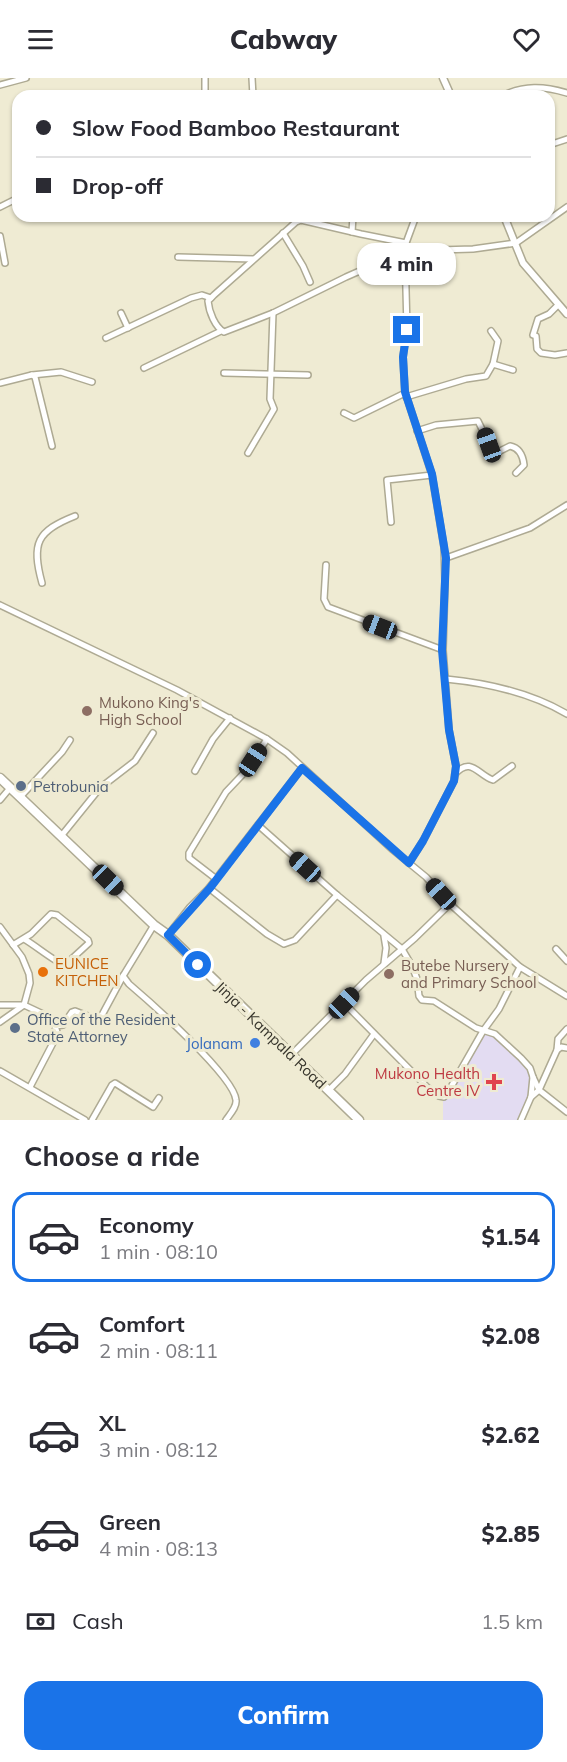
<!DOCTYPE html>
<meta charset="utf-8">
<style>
:root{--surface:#fff;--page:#f7f7f7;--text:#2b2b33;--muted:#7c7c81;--line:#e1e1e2;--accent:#1a73e8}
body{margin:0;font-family:Mulish,sans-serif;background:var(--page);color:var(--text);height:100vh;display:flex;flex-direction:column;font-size:22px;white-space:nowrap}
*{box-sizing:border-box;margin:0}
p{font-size:20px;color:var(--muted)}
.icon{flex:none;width:33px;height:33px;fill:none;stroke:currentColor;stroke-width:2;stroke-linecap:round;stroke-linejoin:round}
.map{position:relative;height:1042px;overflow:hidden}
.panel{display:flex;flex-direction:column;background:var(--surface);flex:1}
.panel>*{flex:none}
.guide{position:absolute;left:12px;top:12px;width:543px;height:132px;border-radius:18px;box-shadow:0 2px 4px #0004;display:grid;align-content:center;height:132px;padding:0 24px;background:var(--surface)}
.end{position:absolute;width:27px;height:27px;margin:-14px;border:8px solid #1a73e8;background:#fff;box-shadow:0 0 0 3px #fff}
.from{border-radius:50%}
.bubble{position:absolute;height:42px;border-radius:18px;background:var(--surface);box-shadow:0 2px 4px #0004;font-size:20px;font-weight:800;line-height:42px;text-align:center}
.car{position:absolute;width:18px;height:36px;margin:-18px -9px;border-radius:8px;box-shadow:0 0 4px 2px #0007;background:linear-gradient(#222 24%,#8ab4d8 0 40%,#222 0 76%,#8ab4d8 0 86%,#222 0)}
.guide b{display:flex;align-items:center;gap:21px;height:57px;font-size:22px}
.guide b+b{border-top:2px solid var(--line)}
.guide i{width:15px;height:15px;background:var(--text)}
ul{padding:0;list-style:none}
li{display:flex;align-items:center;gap:18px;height:90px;margin:0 12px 9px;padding:0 12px;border:3px solid transparent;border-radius:18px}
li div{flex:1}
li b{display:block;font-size:22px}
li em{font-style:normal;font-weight:800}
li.selected{border-color:var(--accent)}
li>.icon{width:54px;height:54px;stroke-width:1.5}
h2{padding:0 24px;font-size:27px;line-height:72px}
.pay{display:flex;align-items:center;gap:15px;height:66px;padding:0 24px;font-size:22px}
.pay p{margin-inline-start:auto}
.action{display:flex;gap:12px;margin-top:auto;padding:12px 24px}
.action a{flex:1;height:69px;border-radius:18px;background:var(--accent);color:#fff;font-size:24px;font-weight:800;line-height:69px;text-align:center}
header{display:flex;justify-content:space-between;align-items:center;height:78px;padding:0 24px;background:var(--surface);font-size:27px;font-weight:800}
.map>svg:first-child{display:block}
</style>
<header><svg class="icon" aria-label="menu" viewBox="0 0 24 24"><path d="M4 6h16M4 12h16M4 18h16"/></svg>Cabway<svg class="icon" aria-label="heart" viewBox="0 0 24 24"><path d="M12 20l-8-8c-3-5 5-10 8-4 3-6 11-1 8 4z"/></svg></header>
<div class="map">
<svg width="567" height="1042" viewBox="0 0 567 1042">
<rect width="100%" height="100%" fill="#efebd3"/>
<!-- medical -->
<polygon fill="#e3dcf2" points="493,955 510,969 532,997 531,1016 519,1042 443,1042 443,1021 481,957"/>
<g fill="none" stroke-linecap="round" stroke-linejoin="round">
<defs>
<g id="minor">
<polyline points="205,0 205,18"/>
<polyline points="252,0 253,18"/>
<polyline points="0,7 26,0"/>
<path d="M502,18C524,7 544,8 567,15"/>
<polyline points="549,67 567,61"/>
<polyline points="0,129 18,120"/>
<polyline points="291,138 301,142"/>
<polyline points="352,154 353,138"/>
<polyline points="283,155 303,188 310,204"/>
<polyline points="0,158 5,185"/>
<path d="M406,165L361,156L301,142L296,144L214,217L208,223C209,234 215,249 224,254L273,235L346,199L405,173L473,171L516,165L567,129"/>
<polyline points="178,179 253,181"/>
<polyline points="558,227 549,236 538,241 533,257 536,258 537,271 541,275 555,277 567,275"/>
<polyline points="121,235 128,250"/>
<polyline points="491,253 498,263 493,286"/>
<polyline points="106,260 191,220 202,217 211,220"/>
<polyline points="144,290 221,253"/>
<polyline points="224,295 308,297"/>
<polyline points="32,297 61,294 92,304"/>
<polyline points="0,305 32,297 35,299 52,368"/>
<polyline points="406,319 466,301 486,298 493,286 513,292"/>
<polyline points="344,335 354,340 405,315"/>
<path d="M417,353L436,347L478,343L494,376L510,368C520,370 523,378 524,387L516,395"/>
<polyline points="248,375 274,331 270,321 273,235"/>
<polyline points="391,444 387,402 432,397"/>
<polyline points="446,480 530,450 567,427"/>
<polyline points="326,487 324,521 328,529 443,572"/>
<path d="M42,505C31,465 37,453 75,438"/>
<polyline points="0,527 177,612 267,661 287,675 393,772 426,799 450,826 415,860 366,902 291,977"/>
<path d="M446,601C487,605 531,615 567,636"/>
<polyline points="195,693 213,661 230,640"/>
<path d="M455,696C471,678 478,697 493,702L512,688"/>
<polyline points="21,718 62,674 70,662"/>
<polyline points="0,722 10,710"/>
<polyline points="258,747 337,817 402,871 412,888 417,901 419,918 422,922 434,923 476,950 495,956 521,980 530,990 533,999 531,1019 521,1042"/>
<polyline points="62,757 100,710 135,683 153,655"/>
<polyline points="409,785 423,763 454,703 456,688 449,652 443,572 445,504 444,469 432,397 405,314 403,279 407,251 405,173 406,165 416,138"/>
<polyline points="215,800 189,780 189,775 226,714 246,693 267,661"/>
<polyline points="209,810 267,856 284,866 295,862 337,817"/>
<path d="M154,847L123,898L129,906C149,923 234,998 236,1022C237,1029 230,1036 226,1042"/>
<polyline points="0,849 22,879 29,896 30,905 24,927 0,944"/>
<polyline points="168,857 190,829 209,810 302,690"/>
<path d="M13,867L31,856L51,836L57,837L88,862L89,865L65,887C56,885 35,867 24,861"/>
<polyline points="556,871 567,883"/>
<polyline points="384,885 386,870 384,858"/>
<polyline points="520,889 567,918"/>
<polyline points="344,925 428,1010 439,1018 444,1019 447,1016 483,953 499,931 520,889 450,826"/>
<polyline points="0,927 24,927 41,935 55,948 57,954 54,963 30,1009"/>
<polyline points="55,948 63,947 72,934 75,933 93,940 102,937 123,898"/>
<polyline points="557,972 558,961 567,951"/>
<polyline points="0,993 85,1042"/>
<polyline points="533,999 539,1012 567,1034"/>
<polyline points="328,1013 345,996 374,956"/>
<polyline points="531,1019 539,1012 557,972 561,969 567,970"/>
<polyline points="92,1042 112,1007 115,1005 153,1029 159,1020"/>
</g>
<g id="tertiary">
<polyline points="443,0 451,18"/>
<polyline points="504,138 523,185 567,236"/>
</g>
<polyline id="trunk" points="0,700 154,847 168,857 359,1042"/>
</defs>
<!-- minor casing -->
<use href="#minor" stroke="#aeaa93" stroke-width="8"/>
<!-- tertiary casing -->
<use href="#tertiary" stroke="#aeaa93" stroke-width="9"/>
<!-- trunk casing -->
<use href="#trunk" stroke="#aeaa93" stroke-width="11"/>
<!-- minor -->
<use href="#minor" stroke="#fff" stroke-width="5"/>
<!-- tertiary -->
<use href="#tertiary" stroke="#fff" stroke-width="6"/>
<!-- trunk -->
<use href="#trunk" stroke="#fff" stroke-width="8"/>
</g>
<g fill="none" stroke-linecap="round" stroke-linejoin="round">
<!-- route -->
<polyline stroke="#1a73e8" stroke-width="8" points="198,887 168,857 210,810 302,690 409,785 423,763 454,703 456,688 449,652 442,572 446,480 432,396 405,314 403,279 407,252"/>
</g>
<!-- markers -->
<g fill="#8d6e63" stroke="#efebd3" stroke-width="2">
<circle cx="87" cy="633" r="6"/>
<circle cx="389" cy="896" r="6"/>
</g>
<g fill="#5c6f8a" stroke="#efebd3" stroke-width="2">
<circle cx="21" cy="708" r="6"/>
<circle cx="15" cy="950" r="6"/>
</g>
<circle fill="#e8710a" stroke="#efebd3" stroke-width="2" cx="43" cy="894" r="6"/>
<circle fill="#3f7fe0" stroke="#efebd3" stroke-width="2" cx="255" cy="965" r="6"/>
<path fill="#e0444e" stroke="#efebd3" stroke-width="2" d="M491 995h6v6h6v6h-6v6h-6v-6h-6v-6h6z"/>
<g text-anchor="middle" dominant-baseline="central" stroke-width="6" stroke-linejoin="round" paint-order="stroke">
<!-- education labels -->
<g font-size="15" fill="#785e54" stroke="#efebd3" text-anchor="start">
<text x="99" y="624">Mukono King's<tspan x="99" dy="17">High School</tspan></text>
<text x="401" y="887">Butebe Nursery<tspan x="401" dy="17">and Primary School</tspan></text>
</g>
<!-- service labels -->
<g font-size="15" fill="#4e5e75" stroke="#efebd3" text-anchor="start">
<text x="33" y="708">Petrobunia</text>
<text x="27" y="941">Office of the Resident<tspan x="27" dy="17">State Attorney</tspan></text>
</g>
<!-- food labels -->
<g font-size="15" fill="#c56008" stroke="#efebd3" text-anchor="start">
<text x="55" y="885">EUNICE<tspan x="55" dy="17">KITCHEN</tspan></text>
</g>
<!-- street labels -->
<g font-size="15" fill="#36342b" stroke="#efebd3">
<text transform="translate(271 957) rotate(44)">Jinja - Kampala Road</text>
</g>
<!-- shop labels -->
<g font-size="15" fill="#366cbe" stroke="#efebd3" text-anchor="end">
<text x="243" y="965">Jolanam</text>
</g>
<!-- health labels -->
<g font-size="15" fill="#be3a42" stroke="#efebd3" text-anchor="end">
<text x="480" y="995">Mukono Health<tspan x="480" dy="17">Centre IV</tspan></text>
</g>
</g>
</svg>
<i class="end from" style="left:198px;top:887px"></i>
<i class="end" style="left:407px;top:252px"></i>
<div class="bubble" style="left:357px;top:165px;width:99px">4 min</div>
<i class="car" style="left:489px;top:367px;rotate:340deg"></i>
<i class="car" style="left:380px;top:549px;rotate:291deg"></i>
<i class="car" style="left:253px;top:682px;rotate:33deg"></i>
<i class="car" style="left:305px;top:789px;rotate:312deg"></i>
<i class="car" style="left:108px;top:802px;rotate:134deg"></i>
<i class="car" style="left:441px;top:816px;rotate:317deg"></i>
<i class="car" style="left:344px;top:925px;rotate:44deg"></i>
<div class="guide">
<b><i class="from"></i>Slow Food Bamboo Restaurant</b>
<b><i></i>Drop-off</b>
</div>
</div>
<section class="panel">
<h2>Choose a ride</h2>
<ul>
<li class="selected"><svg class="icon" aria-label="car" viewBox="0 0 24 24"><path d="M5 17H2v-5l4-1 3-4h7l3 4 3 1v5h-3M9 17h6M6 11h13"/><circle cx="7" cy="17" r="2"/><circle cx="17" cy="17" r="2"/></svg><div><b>Economy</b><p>1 min · 08:10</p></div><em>$1.54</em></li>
<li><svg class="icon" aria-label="car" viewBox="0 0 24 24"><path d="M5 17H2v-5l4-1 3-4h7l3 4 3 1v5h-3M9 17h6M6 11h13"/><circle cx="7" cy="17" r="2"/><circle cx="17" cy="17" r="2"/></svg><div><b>Comfort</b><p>2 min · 08:11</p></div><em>$2.08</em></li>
<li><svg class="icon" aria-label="car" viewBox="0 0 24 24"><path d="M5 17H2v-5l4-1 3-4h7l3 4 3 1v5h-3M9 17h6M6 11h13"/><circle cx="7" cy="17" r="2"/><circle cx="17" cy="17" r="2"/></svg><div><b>XL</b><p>3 min · 08:12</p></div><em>$2.62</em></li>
<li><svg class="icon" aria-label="car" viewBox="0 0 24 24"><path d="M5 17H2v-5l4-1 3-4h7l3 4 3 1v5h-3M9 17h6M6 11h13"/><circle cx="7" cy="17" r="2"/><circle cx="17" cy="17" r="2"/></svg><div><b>Green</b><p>4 min · 08:13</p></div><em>$2.85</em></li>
</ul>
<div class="pay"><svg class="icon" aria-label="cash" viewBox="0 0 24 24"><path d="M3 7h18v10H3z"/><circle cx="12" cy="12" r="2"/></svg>Cash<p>1.5 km</p></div>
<div class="action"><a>Confirm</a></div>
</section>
